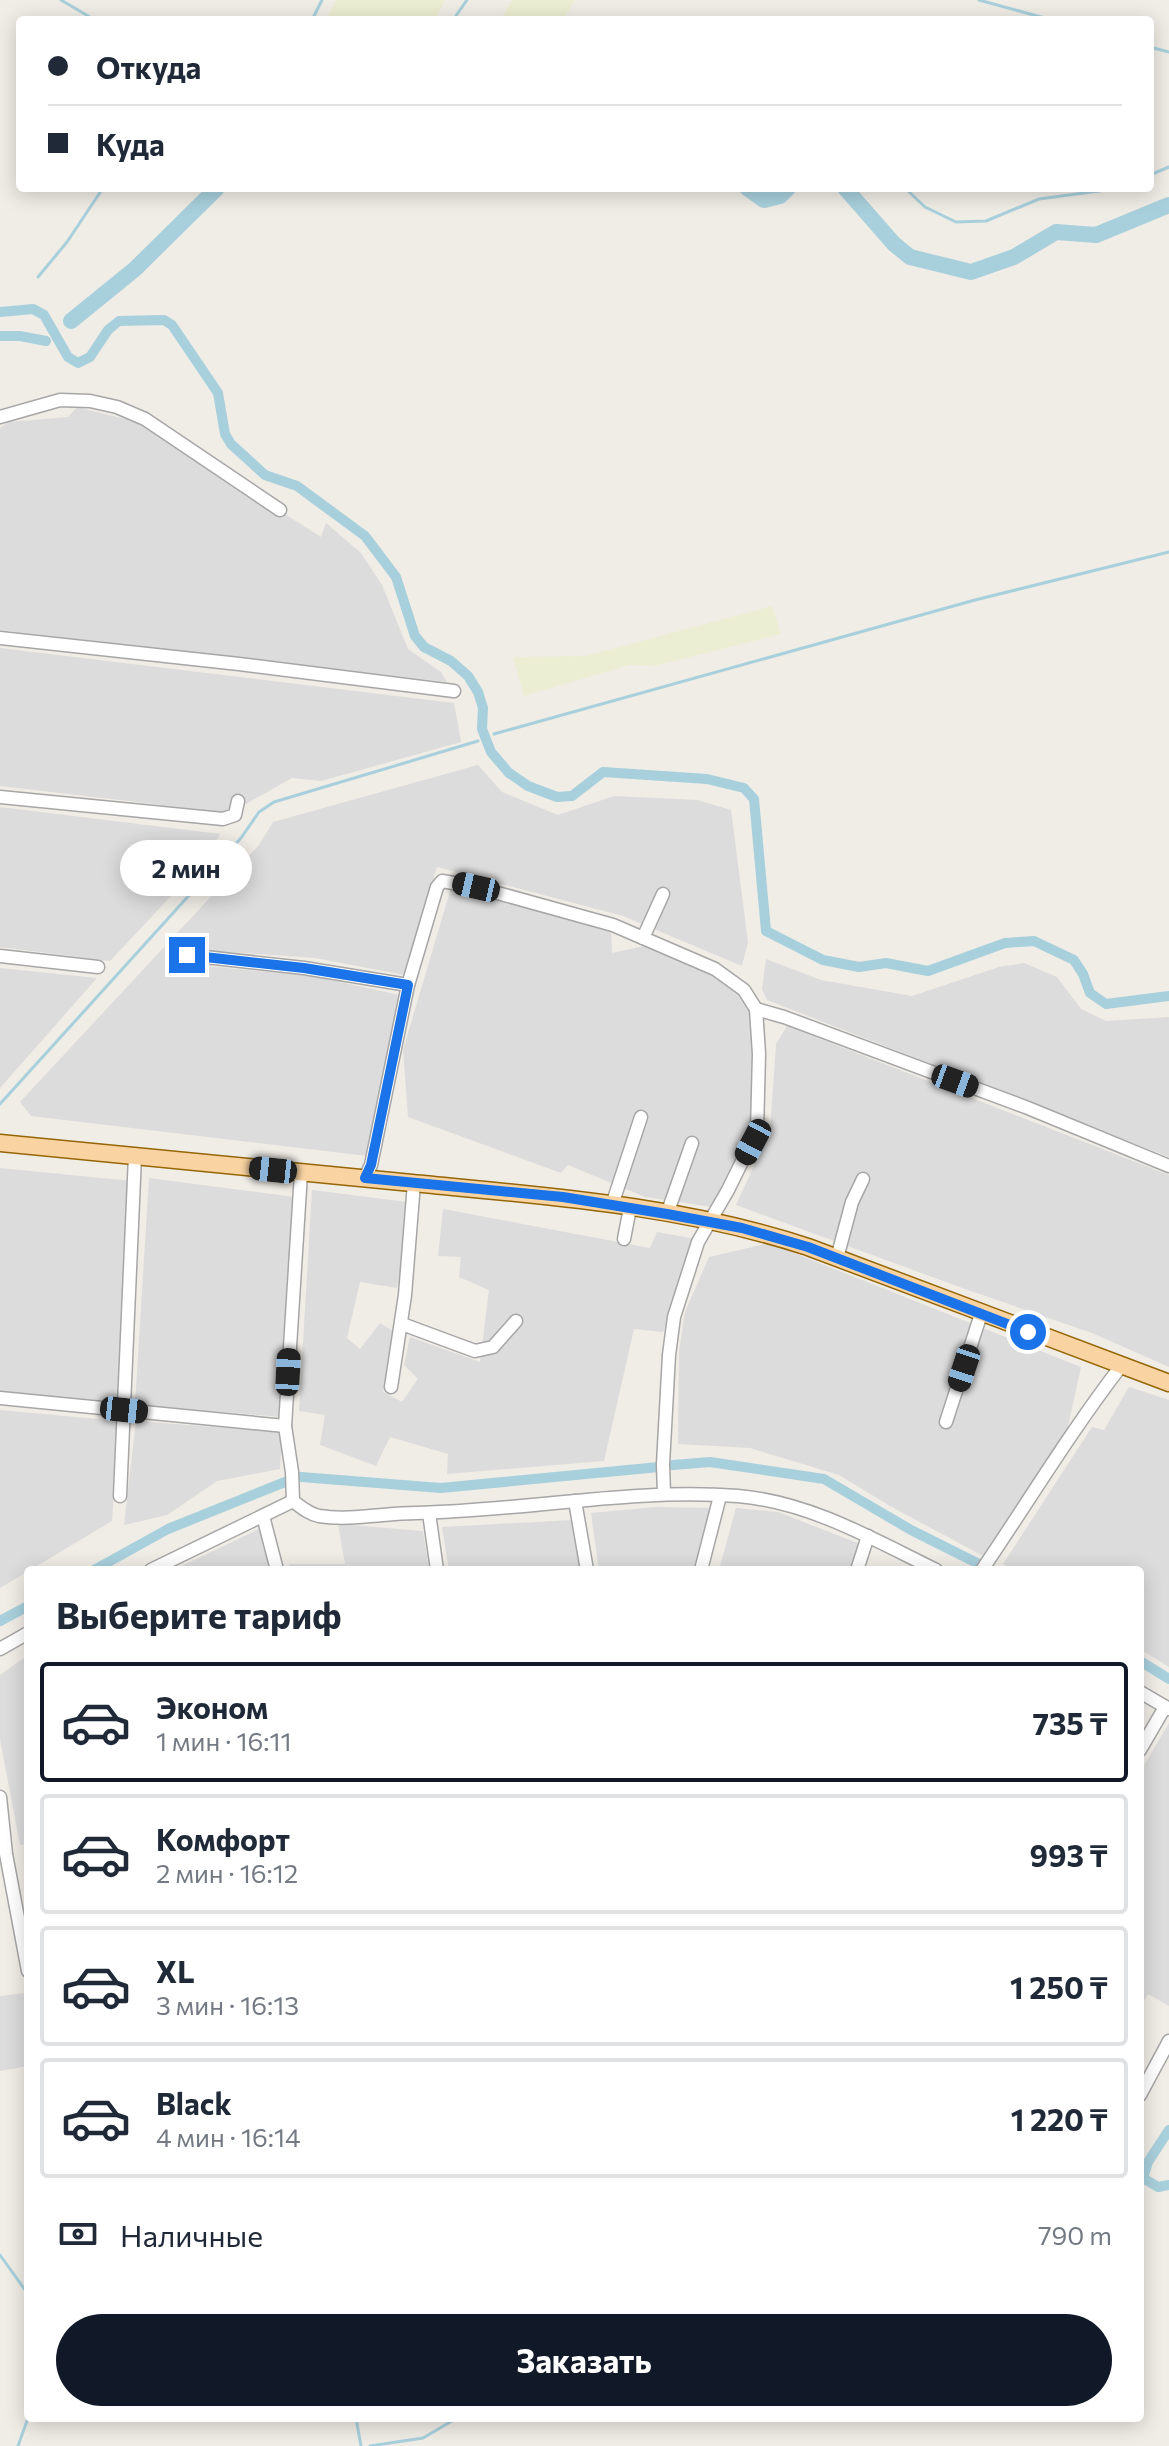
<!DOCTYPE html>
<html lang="ru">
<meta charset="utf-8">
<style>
:root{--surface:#fff;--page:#f6f6f7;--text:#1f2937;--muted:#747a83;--line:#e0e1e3;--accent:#111827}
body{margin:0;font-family:Commissioner,sans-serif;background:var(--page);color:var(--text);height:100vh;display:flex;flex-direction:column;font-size:30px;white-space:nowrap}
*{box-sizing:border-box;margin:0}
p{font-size:26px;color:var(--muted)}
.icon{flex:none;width:44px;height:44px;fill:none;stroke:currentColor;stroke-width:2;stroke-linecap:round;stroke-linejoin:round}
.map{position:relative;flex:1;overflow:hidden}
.side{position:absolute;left:24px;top:1566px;width:1120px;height:856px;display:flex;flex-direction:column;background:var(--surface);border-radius:8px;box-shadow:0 4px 20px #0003}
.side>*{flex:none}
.hud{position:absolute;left:16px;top:16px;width:1138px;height:176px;border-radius:8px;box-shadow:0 4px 20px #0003;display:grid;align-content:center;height:176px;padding:0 32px;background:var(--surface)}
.end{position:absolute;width:36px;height:36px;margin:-18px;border:10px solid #1a73e8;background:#fff;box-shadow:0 0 0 4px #fff}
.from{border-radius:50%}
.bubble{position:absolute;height:56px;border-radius:28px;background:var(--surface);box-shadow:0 4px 20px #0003;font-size:26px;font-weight:700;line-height:56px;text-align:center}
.car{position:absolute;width:24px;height:48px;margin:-24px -12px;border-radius:10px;box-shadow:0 0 6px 2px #0007;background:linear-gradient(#222 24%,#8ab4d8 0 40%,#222 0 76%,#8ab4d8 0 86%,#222 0)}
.hud b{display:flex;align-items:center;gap:28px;height:76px;font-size:30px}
.hud b+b{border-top:2px solid var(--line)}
.hud i{width:20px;height:20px;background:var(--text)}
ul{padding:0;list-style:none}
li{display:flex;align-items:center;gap:24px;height:120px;margin:0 16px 12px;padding:0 16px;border:4px solid var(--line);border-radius:8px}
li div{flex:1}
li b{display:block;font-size:30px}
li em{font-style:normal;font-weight:700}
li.active{border-color:var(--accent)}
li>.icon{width:72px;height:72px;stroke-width:1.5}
h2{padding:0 32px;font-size:36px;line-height:96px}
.pay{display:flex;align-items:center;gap:20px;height:88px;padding:0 32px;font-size:30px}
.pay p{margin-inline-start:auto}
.primary-button{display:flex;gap:16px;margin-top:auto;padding:16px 32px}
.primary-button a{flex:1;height:92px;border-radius:48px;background:var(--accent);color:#fff;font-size:32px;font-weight:700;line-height:92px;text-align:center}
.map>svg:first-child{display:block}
</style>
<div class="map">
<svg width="1169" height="2446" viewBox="0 0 1169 2446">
<rect width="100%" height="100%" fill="#f0ece6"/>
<!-- residential -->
<g fill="#dddcdc">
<polygon points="77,407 141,423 321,537 326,523 361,553 382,585 408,649 441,672 447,682 0,630 0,428 9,422 68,417"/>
<polygon points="0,648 454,703 461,742 321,781 292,778 230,813 0,786"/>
<polygon points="478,765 502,792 558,815 614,796 697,800 731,810 748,942 742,966 623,916 437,867 405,975 315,958 187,949 183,964 313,976 399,995 367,1156 31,1116 20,1102 259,845 273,822"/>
<polygon points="0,807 220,834 204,861 110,961 0,947"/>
<polygon points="451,888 611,930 612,953 644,946 705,969 741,987 755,1021 752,1136 712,1207 645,1197 568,1165 561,1173 408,1117 403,1050"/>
<polygon points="766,959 821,980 912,996 999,967 1024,963 1057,977 1081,1009 1106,1021 1169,1017 1169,1157 767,1000 762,989"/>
<polygon points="0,968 97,978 0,1088"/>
<polygon points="787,1026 1169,1175 1169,1367 1092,1333 965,1289 736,1205 770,1131 776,1044"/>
<polygon points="0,1168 132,1181 119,1402 0,1392"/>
<polygon points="149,1178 295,1197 283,1417 135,1405"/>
<polygon points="312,1190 407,1202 409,1226 397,1288 360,1282 347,1338 360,1349 380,1323 395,1332 383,1392 402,1402 418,1379 404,1365 410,1337 480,1362 489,1290 459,1277 461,1257 438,1256 443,1209 650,1248 657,1232 696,1239 663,1332 634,1329 604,1461 447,1474 448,1454 390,1437 376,1466 320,1445 325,1415 299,1411"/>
<polygon points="769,1243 1081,1367 1067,1431 983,1556 890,1506 839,1475 750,1448 678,1444 679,1351 685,1312 709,1257"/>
<polygon points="1129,1387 1169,1400 1169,1667 1140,1649 1140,1570 1013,1570 1003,1564 1092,1427 1104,1430"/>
<polygon points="0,1410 119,1421 112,1521 0,1588"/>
<polygon points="136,1421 282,1432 280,1469 217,1481 167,1515 124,1525"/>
<polygon points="656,1507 712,1508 696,1570 599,1570 591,1513"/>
<polygon points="736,1508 778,1512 860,1544 851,1570 719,1570"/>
<polygon points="573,1520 580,1570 449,1570 442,1527"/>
<polygon points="338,1524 423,1531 429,1570 290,1570 289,1564 345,1564"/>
<polygon points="261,1528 269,1570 173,1570"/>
<polygon points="28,1655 28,1844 20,1845 0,1739 0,1675"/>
<polygon points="1169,1723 1169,2006 1148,1994 1140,2008 1140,1772"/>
<polygon points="25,1993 28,2011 28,2066 0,2071 0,1996"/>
</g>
<!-- farmland -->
<g fill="#ebeed2">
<polygon points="336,0 445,0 435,20 326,20"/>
<polygon points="512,0 575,0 563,20 500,20"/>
<polygon points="772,606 781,634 654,666 629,665 524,696 513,657 586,656"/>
</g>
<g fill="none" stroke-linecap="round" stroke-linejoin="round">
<!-- stream -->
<g stroke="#a8d0dc" stroke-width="3">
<polyline points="61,0 95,20"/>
<polyline points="979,0 1052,20"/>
<polyline points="312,20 322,0"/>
<polyline points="453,20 467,0"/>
<polyline points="1150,47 1169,52"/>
<polyline points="1150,175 1169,167"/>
<polyline points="905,188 925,207 956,222 986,221 1039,199 1121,188"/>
<polyline points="38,277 67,242 103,188"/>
<polyline points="494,734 975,600 1169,552"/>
<polyline points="0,1104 241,838 259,812 274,802 478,741"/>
<polyline points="0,2255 28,2294"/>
<polyline points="356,2418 361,2446"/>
<polyline points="18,2446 28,2418"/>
<polyline points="370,2446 423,2438 457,2418"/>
</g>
<!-- canal -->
<g stroke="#a8d0dc" stroke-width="10">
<polyline points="0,312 33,309 44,315 68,357 78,363 90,357 108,330 119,321 164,320 172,325 218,393 225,434 231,444 265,475 297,486 365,536 396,577 415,636 424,647 451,661 468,676 478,692 483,708 482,729 491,752 509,773 528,786 557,797 572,796 603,772 707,779 744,788 754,799 766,931 823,960 859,967 886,963 928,971 1005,943 1034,941 1074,960 1083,974 1090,993 1106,1004 1169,996"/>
<polyline points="0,336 20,336 46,341"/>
<polyline points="673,1465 710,1462 824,1479 911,1530 991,1570"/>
<polyline points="301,1477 441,1488 659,1467"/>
<polyline points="94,1570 168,1529 290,1480"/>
<polyline points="0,1621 28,1606"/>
<polyline points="1140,1661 1169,1679"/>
<polyline points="1169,2130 1148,2162 1143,2178 1158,2187 1169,2185"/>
</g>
<!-- river -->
<g stroke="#a8d0dc" stroke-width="16">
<polyline points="747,188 764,200 780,196 788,188"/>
<polyline points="845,188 894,244 910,257 971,272 1014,257 1056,232 1096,235 1169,205"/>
<polyline points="71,321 135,269 217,188"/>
</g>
<defs>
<g id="minor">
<polyline points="0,417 60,400 90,401 117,407 145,419 280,510"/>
<polyline points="0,638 239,664 454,691"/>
<polyline points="0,797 223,819 235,815 238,801"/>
<polyline points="643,938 663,894"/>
<polyline points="187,955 304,968 408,985"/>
<polyline points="0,956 98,967"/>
<polyline points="756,1009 784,1017 1028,1108 1169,1166"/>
<path d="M301,1173L285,1426L292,1472L293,1501C301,1507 309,1514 319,1516C351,1521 385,1513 416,1513C524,1511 630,1488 738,1496C809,1502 873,1539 936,1570"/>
<polyline points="365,1178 371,1165 408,985 437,887 442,881 476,887 613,925 715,969 744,990 756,1009 759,1054 757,1131 728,1190 698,1242 674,1317 669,1355 663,1464 664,1494"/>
<polyline points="612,1205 641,1117"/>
<polyline points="667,1214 692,1143"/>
<polyline points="624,1239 630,1208"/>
<polyline points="837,1258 852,1202 863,1179"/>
<polyline points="402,1324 475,1351 493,1347 516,1321"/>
<polyline points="391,1387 405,1295 414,1183"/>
<polyline points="0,1398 285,1426"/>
<polyline points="946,1422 981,1314"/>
<polyline points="120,1496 135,1156"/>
<polyline points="575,1501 587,1570"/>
<polyline points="429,1513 437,1570"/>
<polyline points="263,1516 277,1570"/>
<polyline points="151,1570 293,1501"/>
<polyline points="701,1570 720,1496"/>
<polyline points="857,1570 868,1536"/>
<path d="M982,1570C1028,1502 1071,1431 1121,1366"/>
<polyline points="0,1649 28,1633"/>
<polyline points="1140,1692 1169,1709"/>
<polyline points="1140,1750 1165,1707"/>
<polyline points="0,1797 6,1854 28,1971"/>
<polyline points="1140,2095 1169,2041"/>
</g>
<path id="major" d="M0,1143C137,1156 275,1170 412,1183C544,1196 681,1205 808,1247L1169,1383"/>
</defs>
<!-- minor casing -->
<use href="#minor" stroke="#a6a6a6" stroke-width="15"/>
<!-- major casing -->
<use href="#major" stroke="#956605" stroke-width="19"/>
<!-- minor -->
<use href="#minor" stroke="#fff" stroke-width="12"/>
<!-- major -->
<use href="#major" stroke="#f9d4a2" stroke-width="16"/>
</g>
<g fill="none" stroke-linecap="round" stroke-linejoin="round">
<!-- route -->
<polyline stroke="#1a73e8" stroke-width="10" points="187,955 304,968 408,985 371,1165 365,1178 563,1197 667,1214 742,1228 808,1247 1028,1332"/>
</g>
</svg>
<i class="end from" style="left:1028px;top:1332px"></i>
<i class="end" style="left:187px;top:955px"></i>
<div class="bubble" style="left:120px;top:840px;width:132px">2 мин</div>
<i class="car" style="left:476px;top:887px;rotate:283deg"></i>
<i class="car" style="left:955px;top:1081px;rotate:110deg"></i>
<i class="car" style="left:753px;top:1142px;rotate:208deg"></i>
<i class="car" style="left:273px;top:1170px;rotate:276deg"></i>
<i class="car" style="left:964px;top:1368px;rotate:198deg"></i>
<i class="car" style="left:288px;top:1372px;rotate:3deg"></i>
<i class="car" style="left:124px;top:1410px;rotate:96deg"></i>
<div class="hud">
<b><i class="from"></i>Откуда</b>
<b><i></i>Куда</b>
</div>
<section class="side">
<h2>Выберите тариф</h2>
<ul>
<li class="active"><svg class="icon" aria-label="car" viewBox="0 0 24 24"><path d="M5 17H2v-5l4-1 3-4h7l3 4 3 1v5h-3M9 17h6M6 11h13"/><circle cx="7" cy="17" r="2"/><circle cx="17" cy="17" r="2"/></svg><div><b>Эконом</b><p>1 мин · 16:11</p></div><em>735 ₸</em></li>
<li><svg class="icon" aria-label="car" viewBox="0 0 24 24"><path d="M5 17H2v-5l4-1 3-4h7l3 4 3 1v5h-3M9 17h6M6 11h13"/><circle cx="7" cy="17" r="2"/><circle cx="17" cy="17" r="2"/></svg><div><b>Комфорт</b><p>2 мин · 16:12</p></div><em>993 ₸</em></li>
<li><svg class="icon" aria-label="car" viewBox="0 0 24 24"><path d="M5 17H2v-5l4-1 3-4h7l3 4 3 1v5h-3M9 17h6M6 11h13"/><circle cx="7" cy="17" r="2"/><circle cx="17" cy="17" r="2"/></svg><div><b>XL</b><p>3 мин · 16:13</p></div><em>1 250 ₸</em></li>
<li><svg class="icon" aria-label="car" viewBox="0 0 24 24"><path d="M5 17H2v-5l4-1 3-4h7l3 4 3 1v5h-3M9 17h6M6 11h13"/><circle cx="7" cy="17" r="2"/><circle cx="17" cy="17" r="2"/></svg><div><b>Black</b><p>4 мин · 16:14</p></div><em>1 220 ₸</em></li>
</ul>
<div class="pay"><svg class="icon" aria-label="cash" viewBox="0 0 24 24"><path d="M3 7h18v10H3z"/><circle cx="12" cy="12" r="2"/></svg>Наличные<p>790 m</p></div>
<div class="primary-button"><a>Заказать</a></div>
</section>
</div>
